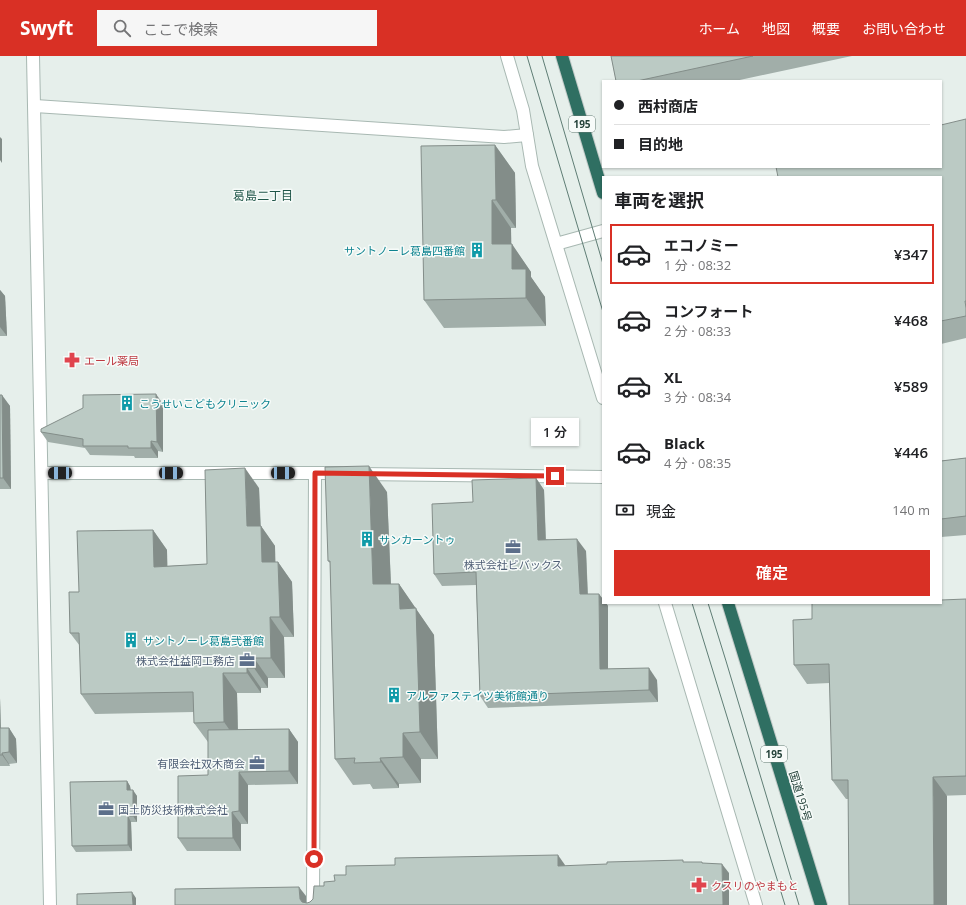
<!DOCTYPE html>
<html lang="ja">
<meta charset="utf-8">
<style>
:root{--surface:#fff;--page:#f6f6f6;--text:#202124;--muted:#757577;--line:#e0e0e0;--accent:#d93025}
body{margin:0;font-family:"Open Sans","Noto Sans JP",sans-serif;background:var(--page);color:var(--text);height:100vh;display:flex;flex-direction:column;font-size:15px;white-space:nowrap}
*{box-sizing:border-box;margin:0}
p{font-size:13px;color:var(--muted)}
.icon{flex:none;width:22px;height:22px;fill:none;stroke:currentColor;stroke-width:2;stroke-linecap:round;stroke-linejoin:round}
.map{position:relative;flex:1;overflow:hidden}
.side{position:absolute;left:602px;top:120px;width:340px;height:428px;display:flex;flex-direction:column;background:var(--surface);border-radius:0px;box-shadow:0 1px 3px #0004}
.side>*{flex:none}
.hud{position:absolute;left:602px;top:24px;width:340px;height:88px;border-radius:0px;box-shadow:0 1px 3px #0004;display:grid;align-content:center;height:88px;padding:0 12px;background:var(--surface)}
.end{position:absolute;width:18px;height:18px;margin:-9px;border:5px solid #d93025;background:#fff;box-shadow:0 0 0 2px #fff}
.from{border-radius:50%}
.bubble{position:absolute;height:28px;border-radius:0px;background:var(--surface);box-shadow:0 1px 3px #0004;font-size:13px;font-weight:600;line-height:28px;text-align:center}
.car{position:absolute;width:12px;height:24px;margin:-12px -6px;border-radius:5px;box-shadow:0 0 3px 1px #0007;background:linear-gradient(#222 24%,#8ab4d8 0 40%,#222 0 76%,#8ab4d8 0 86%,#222 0)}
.hud b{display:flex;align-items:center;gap:14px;height:38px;font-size:15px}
.hud b+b{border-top:1px solid var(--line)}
.hud i{width:10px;height:10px;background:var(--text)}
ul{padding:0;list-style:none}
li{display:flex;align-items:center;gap:12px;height:60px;margin:0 8px 6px;padding:0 4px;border:2px solid transparent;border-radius:0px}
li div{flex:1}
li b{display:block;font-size:15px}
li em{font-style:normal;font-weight:600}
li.current{border-color:var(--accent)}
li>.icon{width:36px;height:36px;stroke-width:1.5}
h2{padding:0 12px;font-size:18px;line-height:48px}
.pay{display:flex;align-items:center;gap:10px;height:44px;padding:0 12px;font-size:15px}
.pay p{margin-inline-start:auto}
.action{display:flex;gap:8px;margin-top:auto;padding:8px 12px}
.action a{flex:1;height:46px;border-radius:0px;background:var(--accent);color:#fff;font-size:16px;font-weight:600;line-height:46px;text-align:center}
header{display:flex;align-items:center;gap:24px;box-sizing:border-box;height:56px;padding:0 20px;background:var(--accent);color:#fff}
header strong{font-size:19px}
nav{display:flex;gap:22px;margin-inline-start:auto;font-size:14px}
.search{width:280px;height:36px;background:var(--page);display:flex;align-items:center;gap:10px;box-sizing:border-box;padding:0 14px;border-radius:0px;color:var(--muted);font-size:15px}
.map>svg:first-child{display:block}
</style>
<header>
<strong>Swyft</strong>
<div class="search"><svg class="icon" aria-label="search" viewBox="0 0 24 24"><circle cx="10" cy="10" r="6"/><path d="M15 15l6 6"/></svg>ここで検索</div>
<nav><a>ホーム</a><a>地図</a><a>概要</a><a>お問い合わせ</a></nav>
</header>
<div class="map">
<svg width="966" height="849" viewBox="0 0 966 849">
<rect width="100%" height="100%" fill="#e6efeb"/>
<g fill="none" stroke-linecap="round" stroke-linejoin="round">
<defs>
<g id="minor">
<polyline points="33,0 50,849"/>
<polyline points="507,0 523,54 532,110 603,342"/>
<polyline points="35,50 504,81 527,79"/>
<polyline points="556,188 603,175"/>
<polyline points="42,417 340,417"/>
<polyline points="359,418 603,421"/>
<polyline points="665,547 756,849"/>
<polyline points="313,849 315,417"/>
</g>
<g id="highway">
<polyline points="562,0 603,137"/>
<polyline points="728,547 821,849"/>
</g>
</defs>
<!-- minor casing -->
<use href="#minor" stroke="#a8b8b2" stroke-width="14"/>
<!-- highway casing -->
<use href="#highway" stroke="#c2cac8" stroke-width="14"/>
<!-- minor -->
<use href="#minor" stroke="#fff" stroke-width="12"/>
<!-- highway -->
<use href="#highway" stroke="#2f6f62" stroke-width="12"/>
<!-- tram -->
<g stroke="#5f7d75" stroke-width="1">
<polyline points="527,0 603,256"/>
<polyline points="542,0 603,208"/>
<polyline points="692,547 785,849"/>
<polyline points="708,547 726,605 799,849"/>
</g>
</g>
<!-- wall -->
<g fill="#a1aea9">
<polygon points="611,0 852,0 735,25 616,25"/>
<polygon points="966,63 966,282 941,288 941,121"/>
<polygon points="495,89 515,117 516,172 511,172 511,188 531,216 531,221 545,241 546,270 444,272 424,244"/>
<polygon points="0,234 5,240 7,280 0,280"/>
<polygon points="0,339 10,350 11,433 0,433"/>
<polygon points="163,348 163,396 158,395 158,402 135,402 134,400 90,399 85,392 48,386 41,376"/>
<polygon points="966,402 966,479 941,481 941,405"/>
<polygon points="536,422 544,434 546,483 586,495 588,538 603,547 606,547 608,550 608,613 657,624 658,646 488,652 480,640 476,529 442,530 434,518 473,446"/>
<polygon points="259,432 261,470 275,490 275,506 278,506 292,526 294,581 284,581 285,622 268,622 268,632 261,632 261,637 237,637 238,674 289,673 298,686 298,728 248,729 248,768 241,768 241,795 187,795 178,782 208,719 208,686 194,667 194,656 95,658 81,638 80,590 70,577 79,536 153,474 167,494 167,510 207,508"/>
<polygon points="387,436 391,528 399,528 434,579 438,703 421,703 421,727 399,728 399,732 373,733 370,728 353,729 335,703 330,507 328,505"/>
<polygon points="966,543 966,739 846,743 832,724 830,627 807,628 794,609 812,563"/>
<polygon points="0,642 1,672 9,672 16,683 17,707 9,708 10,710 0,710"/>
<polygon points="127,725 130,730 131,734 137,740 137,766 131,766 132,795 76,796 72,790"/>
</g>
<!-- shaded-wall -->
<g fill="#838d89">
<polygon points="0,81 2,83 2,107 0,104"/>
<polygon points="495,89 515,117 516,172 496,144"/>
<polygon points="492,144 511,172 512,216 492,188"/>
<polygon points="512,188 531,216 531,221 545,241 546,270 526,242 512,213"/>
<polygon points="0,234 5,240 7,280 0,271"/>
<polygon points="156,338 163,348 163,396 157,386"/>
<polygon points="2,339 10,350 11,433 3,422"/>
<polygon points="151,385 158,395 158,402 151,392"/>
<polygon points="369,410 387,436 392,555 373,528"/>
<polygon points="245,412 259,432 261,490 247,470"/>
<polygon points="536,422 544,434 546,496 538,484"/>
<polygon points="261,470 275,490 276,526 262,506"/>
<polygon points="153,474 167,494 168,531 154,511"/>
<polygon points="577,483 586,495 588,550 580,538"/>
<polygon points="278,506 292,526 294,581 280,561"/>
<polygon points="399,528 434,579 438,703 420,676 400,553"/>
<polygon points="599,538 603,543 603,547 606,547 608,550 608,625 600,613"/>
<polygon points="270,561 284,581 285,622 271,602"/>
<polygon points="254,602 268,622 268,632 254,612"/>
<polygon points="247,612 261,632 261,637 247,617"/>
<polygon points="649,612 657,624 658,646 649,634"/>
<polygon points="223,617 237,637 238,686 224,666"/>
<polygon points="0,642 1,683 0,682"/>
<polygon points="9,672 16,683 17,707 9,696"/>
<polygon points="289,673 298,686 298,728 289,715"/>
<polygon points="403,677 421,703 421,727 403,701"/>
<polygon points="2,697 9,708 10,710 2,699"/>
<polygon points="380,702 399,728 399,732 381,706"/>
<polygon points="239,716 248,729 248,768 239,755"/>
<polygon points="933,721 947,740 947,849 934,849"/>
<polygon points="127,725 130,730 131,740 127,734"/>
<polygon points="133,734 137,740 137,766 133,760"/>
<polygon points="232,756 241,768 241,795 233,782"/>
<polygon points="128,760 131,766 132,795 128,789"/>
<polygon points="558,799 565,809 565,819 558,810"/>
<polygon points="722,808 729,817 729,849 723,849"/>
<polygon points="299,831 306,840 306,849 304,849 300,843"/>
<polygon points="132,836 136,842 136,849 133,849"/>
</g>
<!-- building -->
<g fill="#bbcac4" stroke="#838d89">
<polygon points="611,0 753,0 637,25 616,25"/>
<polygon points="966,63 966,245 965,245 966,252 966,260 941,265 941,121 778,121 776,111 941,111 941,69"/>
<polygon points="495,89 496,144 492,144 492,188 512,188 512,213 526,213 526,242 424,244 421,90"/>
<polygon points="156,338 157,386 151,385 151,392 128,392 128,390 83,390 83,383 41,376 41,373 83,352 83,339"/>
<polygon points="0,339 2,339 3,422 0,422"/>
<polygon points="966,402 966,460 941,463 941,405"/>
<polygon points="369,410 373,528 399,528 400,553 416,552 420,676 403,677 403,701 380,702 381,706 354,707 355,702 335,703 330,505 328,505 325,411"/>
<polygon points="245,412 247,470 261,470 262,506 278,506 280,561 270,561 271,602 254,602 254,612 247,612 247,617 223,617 224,666 194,667 193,636 81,638 79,577 70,577 69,536 79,536 77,475 153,474 154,511 207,508 205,414"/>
<polygon points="536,422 538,484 577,483 580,538 599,538 600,613 649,612 649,634 480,640 476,516 434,518 432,448 473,446 472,424"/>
<polygon points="966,543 966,720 933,721 934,849 849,849 848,724 832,724 829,608 794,609 793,564 812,563 812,547 941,547 941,544"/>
<polygon points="0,672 9,672 9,696 2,697 2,699 0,699"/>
<polygon points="289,673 289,715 239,716 239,755 232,756 233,782 178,782 178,720 208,719 208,674"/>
<polygon points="127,725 127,734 133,734 133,760 128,760 128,789 72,790 70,726"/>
<polygon points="558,799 558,810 607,808 607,806 683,804 683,806 702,806 702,807 722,808 723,849 175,849 175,833 299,831 300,843 302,846 307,847 310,846 313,843 314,830 324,830 324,826 335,825 334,819 346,819 346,810 395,809 395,802"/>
<polygon points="132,836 133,849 77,849 77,838"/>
</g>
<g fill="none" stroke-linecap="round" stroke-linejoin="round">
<!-- route -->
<polyline stroke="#d93025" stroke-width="5" points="314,803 315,417 555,420"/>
</g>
<!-- icons -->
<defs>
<symbol id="building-bare" viewBox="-9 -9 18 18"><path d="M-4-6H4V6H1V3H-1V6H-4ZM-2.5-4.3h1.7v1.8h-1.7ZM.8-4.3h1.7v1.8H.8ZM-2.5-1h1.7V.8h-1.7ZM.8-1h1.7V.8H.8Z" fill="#0f9aa8" stroke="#f7fbf9" stroke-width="2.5" paint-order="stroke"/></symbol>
<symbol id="pharmacy-bare" viewBox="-9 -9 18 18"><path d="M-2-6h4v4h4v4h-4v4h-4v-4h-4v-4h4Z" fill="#e0444e" stroke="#f7fbf9" stroke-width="2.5" paint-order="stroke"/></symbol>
<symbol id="office-bare" viewBox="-9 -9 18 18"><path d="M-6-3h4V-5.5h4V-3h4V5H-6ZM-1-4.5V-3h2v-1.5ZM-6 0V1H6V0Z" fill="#5c6f8a" stroke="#f7fbf9" stroke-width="2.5" paint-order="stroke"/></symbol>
</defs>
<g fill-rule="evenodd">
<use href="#building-bare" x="466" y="183" width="22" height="22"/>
<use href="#pharmacy-bare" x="61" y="293" width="22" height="22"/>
<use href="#building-bare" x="116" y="336" width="22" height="22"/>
<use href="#building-bare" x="356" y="472" width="22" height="22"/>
<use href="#office-bare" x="502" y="480" width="22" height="22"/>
<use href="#building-bare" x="120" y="573" width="22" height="22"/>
<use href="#office-bare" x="236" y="593" width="22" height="22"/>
<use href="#building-bare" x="383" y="628" width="22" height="22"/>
<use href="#office-bare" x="246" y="696" width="22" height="22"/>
<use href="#office-bare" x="95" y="742" width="22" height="22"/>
<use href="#pharmacy-bare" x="688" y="818" width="22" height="22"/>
</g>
<g text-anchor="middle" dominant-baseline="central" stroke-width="3" stroke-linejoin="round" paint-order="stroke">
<!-- shield labels -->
<g fill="#f7fbf9" stroke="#637a73" stroke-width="1">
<rect x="569" y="60" width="26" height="16" rx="3"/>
<rect x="761" y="690" width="26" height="16" rx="3"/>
</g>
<g font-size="10" font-weight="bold" fill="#24423a">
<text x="582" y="68">195</text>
<text x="774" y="698">195</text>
</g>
<!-- culture labels -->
<g font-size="11" fill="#0d838f" stroke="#f7fbf9" text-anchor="start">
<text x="465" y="194" text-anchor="end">サントノーレ葛島四番館</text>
<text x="139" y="347">こうせいこどもクリニック</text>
<text x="379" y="483">サンカーントゥ</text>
<text x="143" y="584">サントノーレ葛島弐番館</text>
<text x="406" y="639">アルファステイツ美術館通り</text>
</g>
<!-- health labels -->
<g font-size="11" fill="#be3a42" stroke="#f7fbf9" text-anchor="start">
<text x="84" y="304">エール薬局</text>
<text x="711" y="829">クスリのやまもと</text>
</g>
<!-- service labels -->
<g font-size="11" fill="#4e5e75" stroke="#f7fbf9" text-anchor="end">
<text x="513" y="508" text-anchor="middle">株式会社ビバックス</text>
<text x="235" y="604">株式会社益岡工務店</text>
<text x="245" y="707">有限会社双木商会</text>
<text x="118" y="753" text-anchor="start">国土防災技術株式会社</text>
</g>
<!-- street labels -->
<g font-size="11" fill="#24423a" stroke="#f7fbf9">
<text transform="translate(801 740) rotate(73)">国道195号</text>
</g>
<!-- neighbourhood labels -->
<g font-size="12" fill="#1f5548" stroke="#f7fbf9">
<text x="263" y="139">葛島二丁目</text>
</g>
</g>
</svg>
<i class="end from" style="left:314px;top:803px"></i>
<i class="end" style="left:555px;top:420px"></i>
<div class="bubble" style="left:531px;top:362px;width:48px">1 分</div>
<i class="car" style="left:60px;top:417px;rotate:269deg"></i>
<i class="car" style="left:171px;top:417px;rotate:90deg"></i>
<i class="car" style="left:283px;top:417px;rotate:90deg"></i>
<div class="hud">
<b><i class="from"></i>西村商店</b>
<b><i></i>目的地</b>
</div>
<section class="side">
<h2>車両を選択</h2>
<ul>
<li class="current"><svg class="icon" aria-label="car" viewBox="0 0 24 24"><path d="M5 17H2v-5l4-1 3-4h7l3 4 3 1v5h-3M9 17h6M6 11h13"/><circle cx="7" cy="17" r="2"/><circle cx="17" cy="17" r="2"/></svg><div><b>エコノミー</b><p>1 分 · 08:32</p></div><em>¥347</em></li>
<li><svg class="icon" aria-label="car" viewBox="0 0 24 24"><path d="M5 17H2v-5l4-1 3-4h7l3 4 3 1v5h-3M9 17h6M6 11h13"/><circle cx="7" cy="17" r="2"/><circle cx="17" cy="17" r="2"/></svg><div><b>コンフォート</b><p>2 分 · 08:33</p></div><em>¥468</em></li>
<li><svg class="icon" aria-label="car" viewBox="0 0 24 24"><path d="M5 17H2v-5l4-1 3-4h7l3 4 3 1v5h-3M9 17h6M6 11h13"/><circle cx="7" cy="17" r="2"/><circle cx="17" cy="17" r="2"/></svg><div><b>XL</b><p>3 分 · 08:34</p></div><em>¥589</em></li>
<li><svg class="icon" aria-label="car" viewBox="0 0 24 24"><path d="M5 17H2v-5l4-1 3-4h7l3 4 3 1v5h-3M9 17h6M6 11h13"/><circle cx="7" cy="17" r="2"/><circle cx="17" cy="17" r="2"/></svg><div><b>Black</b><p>4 分 · 08:35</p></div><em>¥446</em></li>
</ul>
<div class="pay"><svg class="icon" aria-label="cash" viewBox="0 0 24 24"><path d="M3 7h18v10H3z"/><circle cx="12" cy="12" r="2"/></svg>現金<p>140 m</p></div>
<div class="action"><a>確定</a></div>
</section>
</div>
